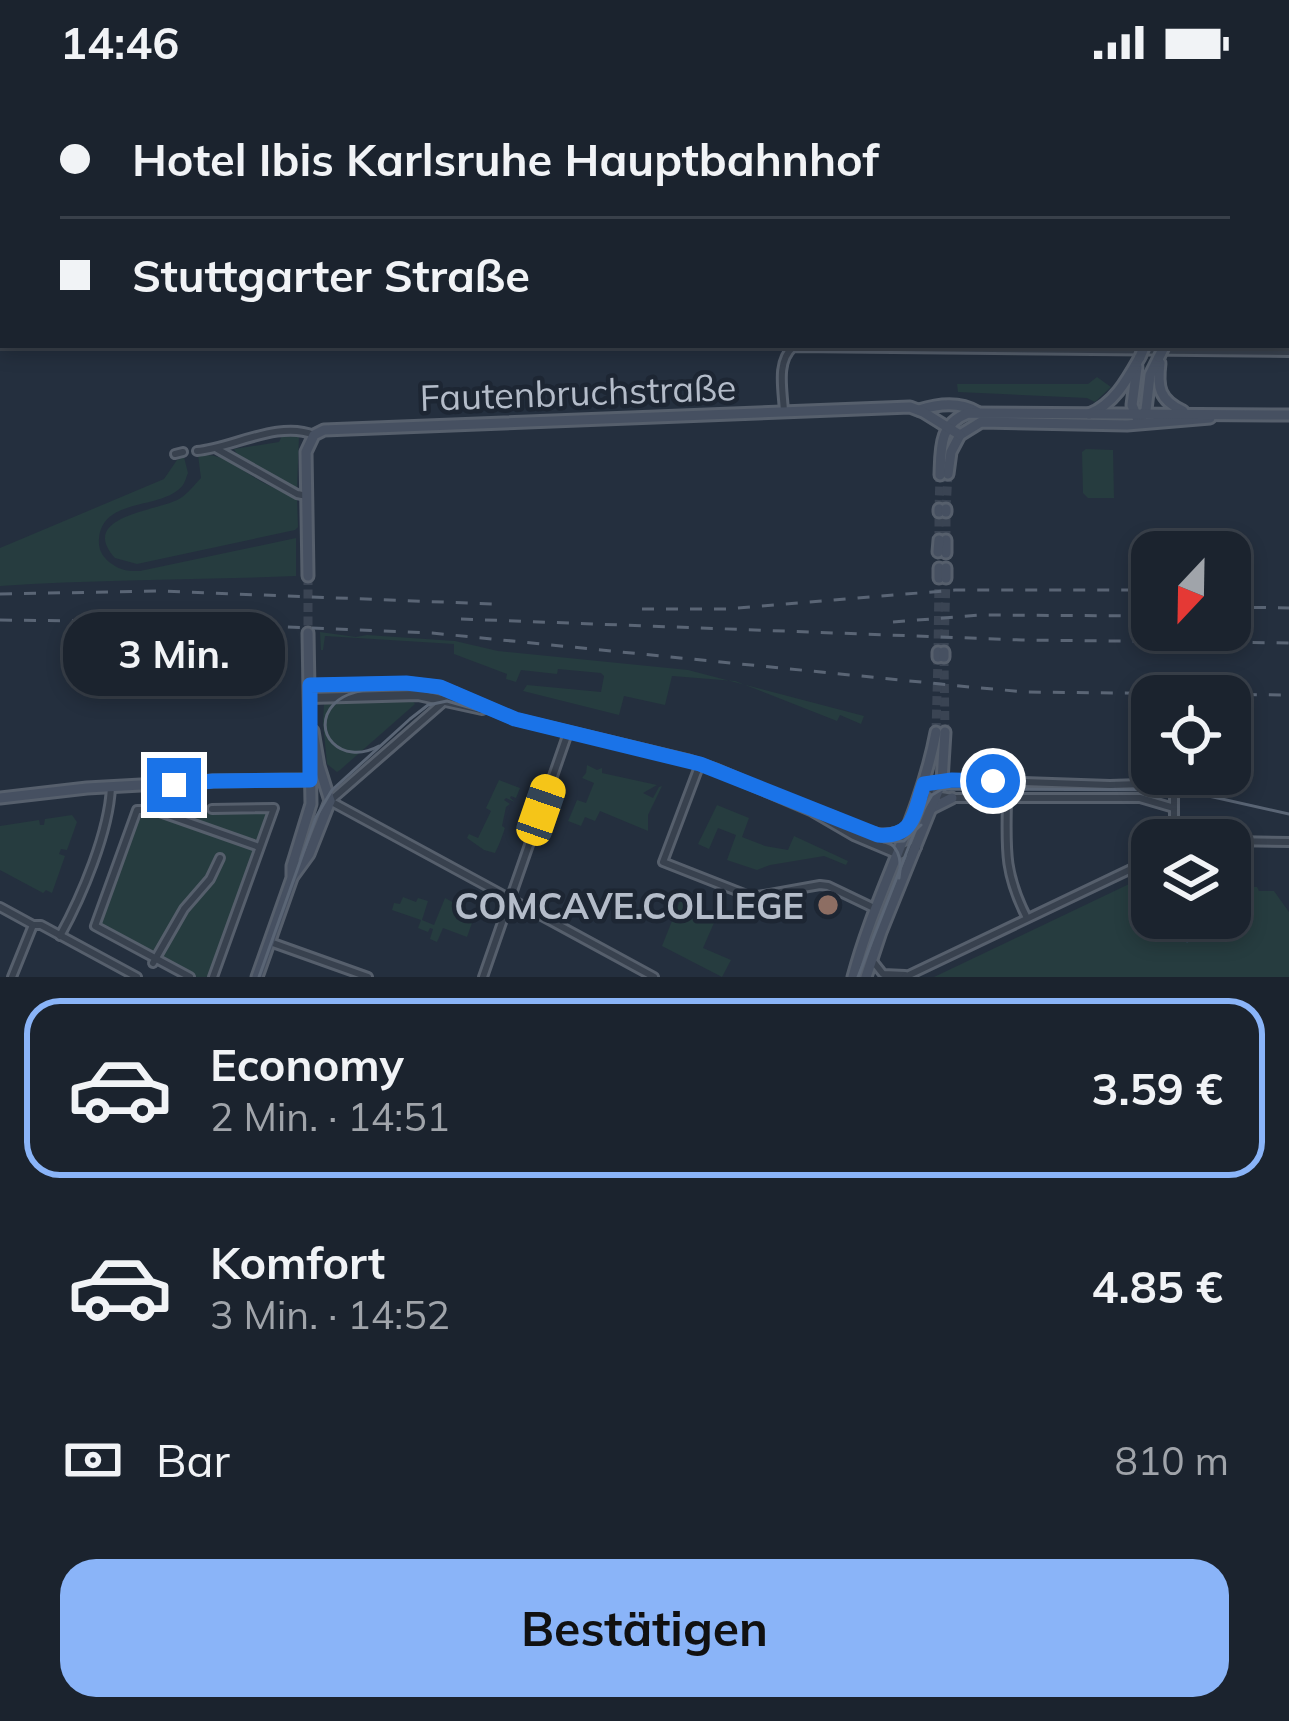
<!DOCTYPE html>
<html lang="de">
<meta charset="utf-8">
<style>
:root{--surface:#1b232e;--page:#242b36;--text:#f1f3f6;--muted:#a0a4aa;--line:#39404a;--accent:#8ab4f8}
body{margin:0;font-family:Mulish,sans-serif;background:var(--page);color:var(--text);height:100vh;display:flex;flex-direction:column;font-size:45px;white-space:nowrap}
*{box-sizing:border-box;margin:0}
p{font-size:39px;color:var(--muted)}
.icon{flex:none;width:66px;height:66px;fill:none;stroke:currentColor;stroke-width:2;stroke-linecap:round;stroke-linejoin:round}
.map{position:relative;height:893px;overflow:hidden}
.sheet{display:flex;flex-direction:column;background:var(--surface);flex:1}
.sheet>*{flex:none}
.guide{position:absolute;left:0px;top:0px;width:1290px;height:264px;box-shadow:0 6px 18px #0003,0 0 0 3px var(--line);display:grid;align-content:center;height:264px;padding:0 60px;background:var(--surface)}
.needle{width:78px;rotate:202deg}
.controls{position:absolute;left:1131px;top:447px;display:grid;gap:24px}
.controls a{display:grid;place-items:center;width:120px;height:120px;border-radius:24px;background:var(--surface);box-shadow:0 6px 18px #0003,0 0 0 3px var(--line);font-size:60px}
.end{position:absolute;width:54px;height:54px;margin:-27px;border:15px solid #1a73e8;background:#fff;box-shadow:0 0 0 6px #fff}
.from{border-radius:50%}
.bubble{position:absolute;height:84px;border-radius:36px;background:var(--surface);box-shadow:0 6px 18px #0003,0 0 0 3px var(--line);font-size:39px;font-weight:700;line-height:84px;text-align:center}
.car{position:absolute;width:36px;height:72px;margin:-36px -18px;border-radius:15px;box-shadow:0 0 9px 3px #0007;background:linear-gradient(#f5c518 24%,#345 0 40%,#f5c518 0 76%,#345 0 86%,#f5c518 0)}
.guide b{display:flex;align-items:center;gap:42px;height:114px;font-size:45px}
.guide b+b{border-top:3px solid var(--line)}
.guide i{width:30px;height:30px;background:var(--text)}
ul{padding:21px 0 0;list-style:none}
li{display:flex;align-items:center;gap:36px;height:180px;margin:0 24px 18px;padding:0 36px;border:6px solid transparent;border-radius:36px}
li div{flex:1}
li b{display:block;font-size:45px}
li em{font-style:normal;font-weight:700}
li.current{border-color:var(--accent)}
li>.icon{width:108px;height:108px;stroke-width:1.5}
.pay{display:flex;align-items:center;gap:30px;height:132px;padding:0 60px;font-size:45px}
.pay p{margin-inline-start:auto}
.action{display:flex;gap:24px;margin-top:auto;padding:24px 60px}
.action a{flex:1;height:138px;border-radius:36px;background:var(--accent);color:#111;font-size:48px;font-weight:700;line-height:138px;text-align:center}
.status{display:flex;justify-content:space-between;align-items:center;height:84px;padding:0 60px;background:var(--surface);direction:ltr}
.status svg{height:33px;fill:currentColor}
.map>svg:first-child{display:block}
</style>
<div class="status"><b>14:46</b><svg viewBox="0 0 49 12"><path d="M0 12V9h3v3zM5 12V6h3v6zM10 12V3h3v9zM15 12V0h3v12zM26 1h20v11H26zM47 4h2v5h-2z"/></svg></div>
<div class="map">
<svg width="1289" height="893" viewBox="0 0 1289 893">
<rect width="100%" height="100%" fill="#242f3e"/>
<!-- green -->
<g fill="#263c3f">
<polygon points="277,0 1053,0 1051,3 278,3"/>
<polygon points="1097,293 1111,303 1095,318 1087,314 958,308 957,300 1088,300"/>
<polygon points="289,351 299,353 297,404 237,370 234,365 279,358 282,352"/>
<polygon points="1086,365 1113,366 1114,414 1088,414 1083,409 1082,368"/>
<path d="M198,371C221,369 235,381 252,392C267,402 283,407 297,415L298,443L295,446L137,480L115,474C77,432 158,427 179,415C188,410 194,401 201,394Z"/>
<path d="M184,373L188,389C185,396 185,401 178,406C155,425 102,415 99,455C98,466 103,474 112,480C121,487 130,487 140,487L296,454V492C197,496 99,495 0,502V464L164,395L177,376Z"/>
<polygon points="320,548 356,553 367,551 455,557 498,567 688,586 864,632 861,640 840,631 837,637 735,597 672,592 665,621 624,612 619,631 523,607 527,601 601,608 604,592 601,589 558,585 557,590 521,586 516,598 506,595 507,590 454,570 454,560 325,552 323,566 321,566"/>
<polygon points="412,616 415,620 340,686 337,688 327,680 323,639 324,619"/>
<polygon points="587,681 597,686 602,684 602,689 657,701 643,709 653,714 659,703 662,702 648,731 648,747 600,727 595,737 585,733 581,742 568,737 577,716 586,719 594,699 582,694 586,689"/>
<path d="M499,696L520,704L516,714L511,712L510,714L515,718L506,714L504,716L510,720L506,723L502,742L505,744C502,753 499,761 495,769L484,766L467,754L469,750L478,754L491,727L486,724Z"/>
<polygon points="717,721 749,734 742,753 765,762 788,766 794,752 848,777 846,781 824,772 770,781 757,786 727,776 736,751 718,744 709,765 698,760"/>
<polygon points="265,727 268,730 210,893 194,893 104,844 100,838 138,731"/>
<polygon points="72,731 77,738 67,766 61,765 59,770 65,772 52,809 46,806 43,809 0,786 0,742 39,736 40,741 44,741 45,735"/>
<polygon points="1148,791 1152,791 1152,834 1230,834 1230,803 1257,803 1259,807 1274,807 1289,828 1289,893 934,893"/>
<polygon points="403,813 416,818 418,814 428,817 422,836 434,841 445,814 467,826 464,835 472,839 467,853 443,844 437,858 430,855 433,845 430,844 428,848 418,844 421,836 392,826 394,819 400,820"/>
<polygon points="680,817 717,832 703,864 731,876 722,893 662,862"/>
</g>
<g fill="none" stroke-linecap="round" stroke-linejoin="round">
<!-- stream -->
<g stroke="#394c67" stroke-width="3">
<polyline points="539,3 543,0"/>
<polyline points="1232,3 1234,0"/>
<polyline points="0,156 3,157"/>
<polyline points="1179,835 1186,841 1187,857"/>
</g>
<!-- secondary-tunnel -->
<g stroke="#3a4453" stroke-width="9" stroke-dasharray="9 4.5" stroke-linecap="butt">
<polyline points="939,425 940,391"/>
<polyline points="946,425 948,390"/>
<polyline points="939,456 939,428"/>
<polyline points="946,456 946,428"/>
<polyline points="308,492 308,549"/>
<polyline points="938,568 939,494"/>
<polyline points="944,568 946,494"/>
<polyline points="944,573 945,648"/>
<polyline points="936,648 938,573"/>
</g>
<defs>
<g id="minor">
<path d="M784,328C783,306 776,278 793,263L1289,268"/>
<polyline points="217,365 297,410 307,412"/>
<path d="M197,367C232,364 279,336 314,351"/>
<polyline points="175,370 183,368"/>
<polyline points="455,608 330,717 654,893"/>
<polyline points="700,680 663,778 752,813 820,801 828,802 876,825"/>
<polyline points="924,700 961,696 1110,701 1170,699 1174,702 1174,756"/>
<polyline points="925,701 941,712 952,714 1140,714 1174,724"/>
<path d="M1007,716C1006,765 1004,789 1027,834"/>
<polyline points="212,725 274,724 213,893"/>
<polyline points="1175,753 1207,756"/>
<polyline points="1230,757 1289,758"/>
<polyline points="0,823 33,841 41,841 137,893"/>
<path d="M60,852C82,812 109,748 111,703"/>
<polyline points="270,858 368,893"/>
<polyline points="872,876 883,890 905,891"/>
<polyline points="153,879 184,825 210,795 220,774"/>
<polyline points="12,893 33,841"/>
<polyline points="190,893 95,842 137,726 154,726 259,763"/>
<polyline points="483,893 568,649"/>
<polyline points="905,893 1152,775"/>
</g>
<g id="tertiary">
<polyline points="310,601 406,599 440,603 515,635 687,676 717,686 811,726 854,751 899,770 916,763"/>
<polyline points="310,614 418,611 482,625"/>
<path d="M828,731C854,740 882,762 908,743"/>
</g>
<g id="secondary">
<polyline points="1270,3 1271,0"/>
<polyline points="1282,3 1283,0"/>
<path d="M1160,279C1157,303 1159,316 1183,327"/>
<polyline points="1137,283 1132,321 1138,336"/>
<path d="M919,326C938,320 959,317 977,328"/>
<path d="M1089,330C1114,320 1127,296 1140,273"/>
<polyline points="1140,335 1146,326 1150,291 1159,273"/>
<polyline points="948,390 951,368 960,351 981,338 1127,341 1210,334"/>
<path d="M940,391C941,364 939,340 968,329L1289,331"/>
<polyline points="939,425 939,428"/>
<polyline points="946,428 946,425"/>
<polyline points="946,456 946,469"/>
<polyline points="938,468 939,456"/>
<polyline points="939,484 939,494"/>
<polyline points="308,492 306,368 314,351 324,346 910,323 923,328 960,351"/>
<polyline points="946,494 946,484"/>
<polyline points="938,573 938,568"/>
<polyline points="944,573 944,568"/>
<polyline points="313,647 319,682 330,717"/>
<polyline points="0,714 87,704 213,697 310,696"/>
<polyline points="932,724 952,714"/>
<polyline points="293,792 309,770 330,717"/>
<polyline points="257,893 292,794 292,782 311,720 308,549"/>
<path d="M853,893C875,809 920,734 936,648"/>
<polyline points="866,893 881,848 942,697 945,648"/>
</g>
<g id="trunk">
<polyline points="1260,0 1260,3"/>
<polyline points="1057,3 1059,0"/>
<polyline points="1092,3 1092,0"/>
<polyline points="1287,48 1289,49"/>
<polyline points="1287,63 1289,63"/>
<polyline points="0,112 3,112"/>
<polyline points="0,127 3,127"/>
<polyline points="1287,163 1289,163"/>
<polyline points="1287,175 1289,176"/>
</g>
</defs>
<!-- minor casing -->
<use href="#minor" stroke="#565f6c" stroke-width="12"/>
<!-- tertiary casing -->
<use href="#tertiary" stroke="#565f6c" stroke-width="14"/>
<!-- secondary casing -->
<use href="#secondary" stroke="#565f6c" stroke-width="15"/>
<!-- trunk casing -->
<use href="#trunk" stroke="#434c59" stroke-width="16"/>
<!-- minor -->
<use href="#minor" stroke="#38414e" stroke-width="6"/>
<!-- tertiary -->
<use href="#tertiary" stroke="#38414e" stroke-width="8"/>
<!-- secondary -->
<use href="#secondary" stroke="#465061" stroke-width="9"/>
<!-- trunk -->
<use href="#trunk" stroke="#656462" stroke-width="10"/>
<!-- tram -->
<g stroke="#5a6575" stroke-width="3">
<path d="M379,662C341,683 309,647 334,620C355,597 425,603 452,611"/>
<path d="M878,751C898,761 903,773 899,794"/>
<polyline points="259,893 316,733 332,706 410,635 428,621 447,617 534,642 692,679 884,758 904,757 921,741"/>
<polyline points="858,893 923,726 932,711 942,705 1182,706 1289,730"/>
</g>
<!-- rail -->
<g stroke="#5a6575" stroke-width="3" stroke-dasharray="12 12" stroke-linecap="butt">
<polyline points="0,205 3,205"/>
<polyline points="1287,215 1289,215"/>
<polyline points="0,510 159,507 492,520"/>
<polyline points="1230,523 1289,524"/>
<polyline points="642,525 726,525 955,506 1152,506"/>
<polyline points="461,535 1022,556 1289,559"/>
<polyline points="0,536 167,538 432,549 980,604 1027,608 1289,611"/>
<polyline points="893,538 981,531 1152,532"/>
</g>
<defs>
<g id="secondary-bridge">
<polyline points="1140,273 1145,261"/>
<polyline points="1159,273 1165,261"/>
</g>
</defs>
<!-- secondary-bridge casing -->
<use href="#secondary-bridge" stroke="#565f6c" stroke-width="15" stroke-linecap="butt"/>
<!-- secondary-bridge -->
<use href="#secondary-bridge" stroke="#465061" stroke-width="9"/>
</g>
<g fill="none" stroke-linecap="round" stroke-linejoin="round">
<!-- route -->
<path stroke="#1a73e8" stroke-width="15" d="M174,701L213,697L310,696V601L406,599L440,603L515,635L700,680L878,751C915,754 914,728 924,700L952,696L993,697"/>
</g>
<!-- markers -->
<circle fill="#8d6e63" stroke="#1d2633" stroke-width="4.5" cx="828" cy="821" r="12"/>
<g text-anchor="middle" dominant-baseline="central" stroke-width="9" stroke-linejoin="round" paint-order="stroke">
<!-- street labels -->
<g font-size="36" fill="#b4bcc9" stroke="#1d2633">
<text transform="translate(578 308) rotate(-2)">Fautenbruchstraße</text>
</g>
<!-- poi labels -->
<g font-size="36" font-weight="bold" fill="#b4bcc9" stroke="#1d2633" text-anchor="end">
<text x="804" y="821">COMCAVE.COLLEGE</text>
</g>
</g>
</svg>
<div class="controls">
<a><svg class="needle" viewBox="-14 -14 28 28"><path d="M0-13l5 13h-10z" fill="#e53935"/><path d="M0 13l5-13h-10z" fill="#a0a4aa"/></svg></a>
<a><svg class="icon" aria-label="locate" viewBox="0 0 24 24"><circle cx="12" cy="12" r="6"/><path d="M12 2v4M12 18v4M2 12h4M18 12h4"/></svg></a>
<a><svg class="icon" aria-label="layers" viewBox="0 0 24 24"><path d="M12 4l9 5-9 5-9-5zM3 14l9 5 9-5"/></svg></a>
</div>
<i class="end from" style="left:993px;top:697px"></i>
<i class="end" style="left:174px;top:701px"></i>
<div class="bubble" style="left:63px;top:528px;width:222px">3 Min.</div>
<i class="car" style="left:541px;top:726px;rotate:19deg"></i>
<div class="guide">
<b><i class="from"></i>Hotel Ibis Karlsruhe Hauptbahnhof</b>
<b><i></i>Stuttgarter Straße</b>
</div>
</div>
<section class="sheet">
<ul>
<li class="current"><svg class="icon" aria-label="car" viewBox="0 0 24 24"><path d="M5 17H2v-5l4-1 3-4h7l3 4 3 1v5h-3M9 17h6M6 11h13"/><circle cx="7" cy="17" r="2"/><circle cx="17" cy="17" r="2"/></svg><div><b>Economy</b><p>2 Min. · 14:51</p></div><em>3.59 €</em></li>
<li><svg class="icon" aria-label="car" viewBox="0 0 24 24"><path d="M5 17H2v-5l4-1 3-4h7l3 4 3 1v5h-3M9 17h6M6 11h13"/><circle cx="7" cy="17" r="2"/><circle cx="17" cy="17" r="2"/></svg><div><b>Komfort</b><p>3 Min. · 14:52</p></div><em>4.85 €</em></li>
</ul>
<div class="pay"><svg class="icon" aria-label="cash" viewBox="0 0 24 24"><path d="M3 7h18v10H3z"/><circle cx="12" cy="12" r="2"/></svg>Bar<p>810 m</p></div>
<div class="action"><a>Bestätigen</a></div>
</section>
